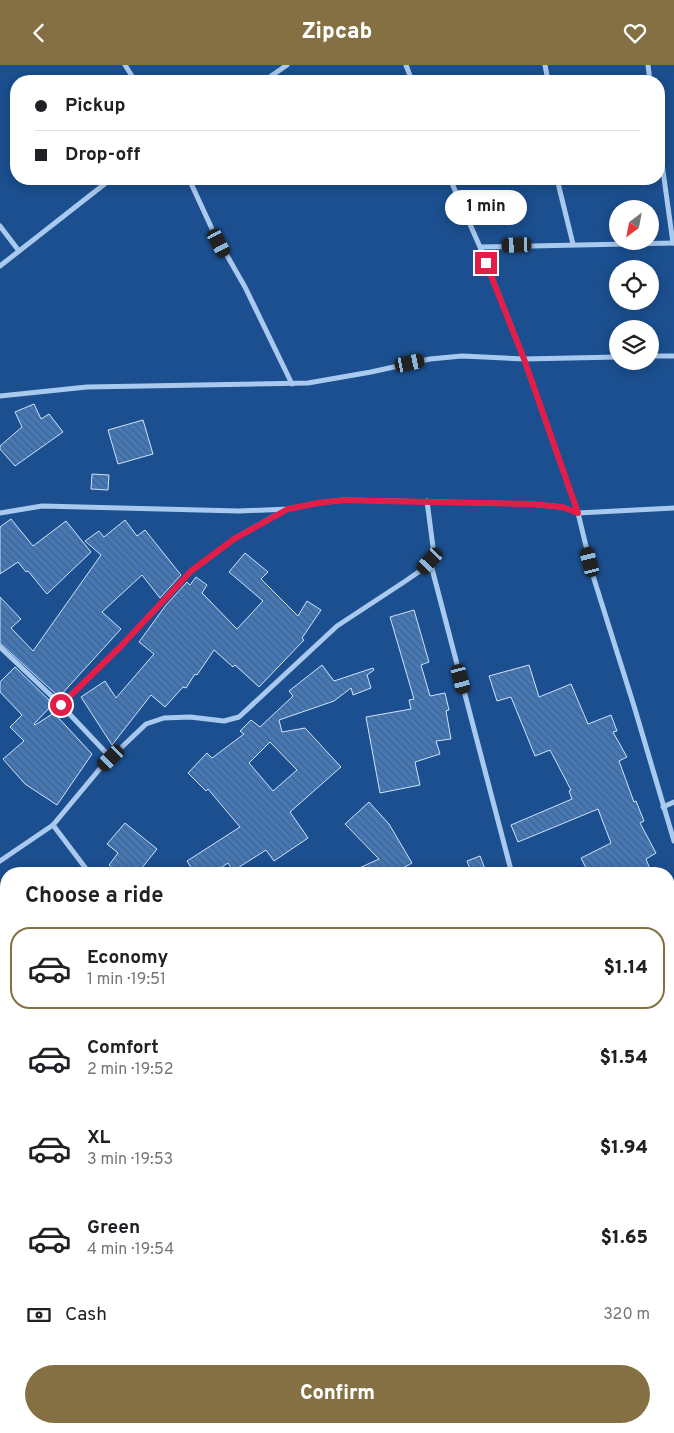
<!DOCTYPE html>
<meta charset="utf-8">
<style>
:root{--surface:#fff;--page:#f6f6f6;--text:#202124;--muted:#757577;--line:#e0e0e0;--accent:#847042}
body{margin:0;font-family:Overpass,sans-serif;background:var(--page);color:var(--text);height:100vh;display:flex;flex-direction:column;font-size:19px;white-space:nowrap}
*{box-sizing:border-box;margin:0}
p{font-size:16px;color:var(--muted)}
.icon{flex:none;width:28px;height:28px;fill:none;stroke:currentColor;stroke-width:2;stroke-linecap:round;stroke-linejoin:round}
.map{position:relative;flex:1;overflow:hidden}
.drawer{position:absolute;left:0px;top:802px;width:675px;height:566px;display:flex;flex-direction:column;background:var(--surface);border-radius:20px 20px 0 0;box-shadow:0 2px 12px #0003}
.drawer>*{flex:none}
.guide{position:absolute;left:10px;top:10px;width:655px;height:110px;border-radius:20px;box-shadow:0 2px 12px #0003;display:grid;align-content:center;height:110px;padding:0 25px;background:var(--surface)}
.needle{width:32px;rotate:212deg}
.buttons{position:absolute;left:609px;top:135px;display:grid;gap:10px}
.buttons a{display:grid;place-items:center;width:50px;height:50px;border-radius:50%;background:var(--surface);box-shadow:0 2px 12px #0003;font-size:25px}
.end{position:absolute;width:22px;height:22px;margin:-11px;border:6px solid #e11d48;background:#fff;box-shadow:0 0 0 2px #fff}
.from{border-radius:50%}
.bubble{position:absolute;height:35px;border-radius:18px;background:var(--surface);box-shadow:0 2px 12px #0003;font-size:16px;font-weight:800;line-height:35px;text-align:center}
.car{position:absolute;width:15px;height:30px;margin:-15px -8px;border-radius:6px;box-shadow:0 0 4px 1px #0007;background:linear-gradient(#222 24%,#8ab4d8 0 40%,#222 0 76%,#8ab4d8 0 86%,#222 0)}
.guide b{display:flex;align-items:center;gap:18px;height:48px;font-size:19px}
.guide b+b{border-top:1px solid var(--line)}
.guide i{width:12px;height:12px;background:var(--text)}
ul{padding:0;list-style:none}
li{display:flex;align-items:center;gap:15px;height:82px;margin:0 10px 8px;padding:0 15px;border:2px solid transparent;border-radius:20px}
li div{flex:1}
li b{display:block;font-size:19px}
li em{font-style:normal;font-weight:800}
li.active{border-color:var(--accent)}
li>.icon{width:45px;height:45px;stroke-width:1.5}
h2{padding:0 25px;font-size:22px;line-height:60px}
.pay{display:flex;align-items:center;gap:12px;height:55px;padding:0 25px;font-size:19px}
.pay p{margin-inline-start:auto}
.primary-button{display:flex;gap:10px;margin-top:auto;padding:10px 25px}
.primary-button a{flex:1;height:58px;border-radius:30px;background:var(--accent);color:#fff;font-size:20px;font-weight:800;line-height:58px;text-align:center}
header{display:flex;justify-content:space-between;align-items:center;height:65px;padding:0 25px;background:var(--accent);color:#fff;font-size:22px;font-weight:800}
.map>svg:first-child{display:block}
</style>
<header><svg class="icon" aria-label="back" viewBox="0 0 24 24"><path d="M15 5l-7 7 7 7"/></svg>Zipcab<svg class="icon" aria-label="heart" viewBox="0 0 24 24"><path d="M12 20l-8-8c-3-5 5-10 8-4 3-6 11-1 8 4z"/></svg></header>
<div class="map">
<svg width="674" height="1368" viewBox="0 0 674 1368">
<defs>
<pattern id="building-back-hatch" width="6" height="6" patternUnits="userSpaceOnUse" patternTransform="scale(1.25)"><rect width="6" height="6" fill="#4478b7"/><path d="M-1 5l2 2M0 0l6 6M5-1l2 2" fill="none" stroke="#486282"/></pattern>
</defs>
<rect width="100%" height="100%" fill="#1b4f8f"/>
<!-- building -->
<g fill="url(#building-back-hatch)" stroke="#cfe3fa" fill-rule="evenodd">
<polygon points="34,339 41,354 49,349 63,367 15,401 0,384 0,381 22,362 15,347"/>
<polygon points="143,355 153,389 118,399 108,365"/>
<polygon points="92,409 109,410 108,425 91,424"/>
<polygon points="11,454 33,481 66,456 91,487 47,529 28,506 26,507 18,497 0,509 0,462"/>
<polygon points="125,455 137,471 145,465 181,510 160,533 142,510 102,547 121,564 59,632 0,578 0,532 21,554 11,563 33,586 101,490 85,476 99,466 104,472"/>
<polygon points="245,488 268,507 261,514 298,551 307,536 321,545 302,573 304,575 259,622 235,600 233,602 214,585 197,610 195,609 186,623 183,622 165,642 151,630 112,680 81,632 105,616 116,633 154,589 139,577 166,540 187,517 190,520 196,512 207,520 202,528 237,564 263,536 229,507"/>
<polygon points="414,545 429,597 421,600 430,631 445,628 449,645 446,646 451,674 436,676 440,689 415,697 420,720 380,728 366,652 411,644 409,635 414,634 390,552"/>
<path d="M322,600L334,616L373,603L374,605L367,610L371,623L353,630L351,623L334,636L279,655L282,667L305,663L341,702L290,747L308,773L274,796L266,785L233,806L228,798L211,809H195L187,796L240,762L208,724L206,726L188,708L207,688L212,693L244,669L240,666L251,655L260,662L293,631L289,626ZM270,677L297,705L273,726L249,698Z"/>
<polygon points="529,600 539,632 571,619 588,659 611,650 617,666 613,667 627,692 619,696 634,737 636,736 644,756 640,758 656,788 646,794 652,809 589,809 581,793 611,778 598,744 518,777 511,760 572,734 569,726 571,725 550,685 535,691 511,632 497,636 489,611"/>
<polygon points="15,602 53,639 34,659 35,660 54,648 92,689 57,740 25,719 3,694 24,676 10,662 22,650 0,627 0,617"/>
<polygon points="369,737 389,759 412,798 392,809 346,809 379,794 345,759"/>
<polygon points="125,758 157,784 137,809 119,809 109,800 118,788 107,779"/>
<polygon points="480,791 487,809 472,809 467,796"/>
</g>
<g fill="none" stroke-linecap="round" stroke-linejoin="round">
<!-- minor -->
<g stroke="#a9c9ee" stroke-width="5">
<polyline points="125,0 135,16"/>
<polyline points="406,0 412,16"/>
<polyline points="545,0 548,16"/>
<polyline points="648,0 650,16"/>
<polyline points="264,16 287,0"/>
<polyline points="659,77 673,178"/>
<polyline points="189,114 213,166 245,222 292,319"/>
<polyline points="450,114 480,182 524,294 578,448 594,514 634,641 674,776"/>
<polyline points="557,114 573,179"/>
<polyline points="0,161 19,186"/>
<polyline points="480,182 674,178"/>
<polyline points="0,201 111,114"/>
<polyline points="650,291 674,291"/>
<polyline points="0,331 87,322 308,318 371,307 430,294 462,291 524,294 618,292"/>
<polyline points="427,436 433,482 430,496 512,809"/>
<polyline points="0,448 42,441 239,446 288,444 318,438 344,435 530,439 562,442 578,448 674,443"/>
<polyline points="0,582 61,640 111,693"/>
<polyline points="61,640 121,581 191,506 234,474 285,445"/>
<polyline points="663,742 674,737"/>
<polyline points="53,760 90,809"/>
<polyline points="0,796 53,760 103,700 146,659 164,653 190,652 224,656 239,652 337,561 404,517 420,506 430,496"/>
<polyline points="0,946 6,955"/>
<polyline points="669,979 674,978"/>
<polyline points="0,1178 6,1177"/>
<polyline points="669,1243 673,1241"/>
<polyline points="0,1320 6,1337"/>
<polyline points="15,1362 17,1368"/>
<polyline points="246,1362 249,1368"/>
<polyline points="360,1368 372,1362"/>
</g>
</g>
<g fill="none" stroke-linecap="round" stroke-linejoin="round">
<!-- route -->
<polyline stroke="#e11d48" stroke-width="6" points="61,640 121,581 191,506 234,474 288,444 318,438 344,435 377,436 530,439 562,442 578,448 524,294 486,198"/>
</g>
</svg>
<div class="buttons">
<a><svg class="needle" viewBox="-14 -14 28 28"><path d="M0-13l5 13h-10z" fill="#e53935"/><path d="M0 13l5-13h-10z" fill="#757577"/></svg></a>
<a><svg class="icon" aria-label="locate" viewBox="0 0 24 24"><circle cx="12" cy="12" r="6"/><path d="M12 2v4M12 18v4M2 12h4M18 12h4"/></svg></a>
<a><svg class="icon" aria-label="layers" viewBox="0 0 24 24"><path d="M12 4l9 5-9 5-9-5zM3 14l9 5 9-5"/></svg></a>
</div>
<i class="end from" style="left:61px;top:640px"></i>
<i class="end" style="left:486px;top:198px"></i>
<div class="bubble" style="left:445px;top:125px;width:82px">1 min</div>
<i class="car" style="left:219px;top:178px;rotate:152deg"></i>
<i class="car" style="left:517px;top:180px;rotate:268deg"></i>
<i class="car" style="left:410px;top:298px;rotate:78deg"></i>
<i class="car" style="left:430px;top:496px;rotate:223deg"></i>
<i class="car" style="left:590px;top:497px;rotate:346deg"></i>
<i class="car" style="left:461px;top:614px;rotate:165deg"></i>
<i class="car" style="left:111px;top:693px;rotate:226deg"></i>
<div class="guide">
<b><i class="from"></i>Pickup</b>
<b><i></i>Drop-off</b>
</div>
<section class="drawer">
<h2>Choose a ride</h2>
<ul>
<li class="active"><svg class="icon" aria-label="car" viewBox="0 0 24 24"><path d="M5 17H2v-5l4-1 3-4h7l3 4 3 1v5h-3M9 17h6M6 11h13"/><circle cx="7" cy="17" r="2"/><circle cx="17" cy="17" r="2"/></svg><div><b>Economy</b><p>1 min · 19:51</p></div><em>$1.14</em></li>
<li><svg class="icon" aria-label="car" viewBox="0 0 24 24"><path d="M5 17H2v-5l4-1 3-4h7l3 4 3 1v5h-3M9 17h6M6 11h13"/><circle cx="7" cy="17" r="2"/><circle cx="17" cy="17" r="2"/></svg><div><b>Comfort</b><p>2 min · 19:52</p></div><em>$1.54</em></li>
<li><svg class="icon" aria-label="car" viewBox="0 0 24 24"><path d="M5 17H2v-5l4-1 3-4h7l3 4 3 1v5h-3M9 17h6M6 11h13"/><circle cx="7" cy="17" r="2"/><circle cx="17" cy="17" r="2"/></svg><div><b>XL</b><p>3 min · 19:53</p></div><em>$1.94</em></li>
<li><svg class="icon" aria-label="car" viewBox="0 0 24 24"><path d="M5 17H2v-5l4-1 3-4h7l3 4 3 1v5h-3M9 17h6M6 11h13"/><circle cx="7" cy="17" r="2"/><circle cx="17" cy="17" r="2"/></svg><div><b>Green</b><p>4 min · 19:54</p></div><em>$1.65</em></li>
</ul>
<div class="pay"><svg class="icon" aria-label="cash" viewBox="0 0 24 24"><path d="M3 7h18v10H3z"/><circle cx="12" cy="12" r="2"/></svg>Cash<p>320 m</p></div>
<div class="primary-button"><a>Confirm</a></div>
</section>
</div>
